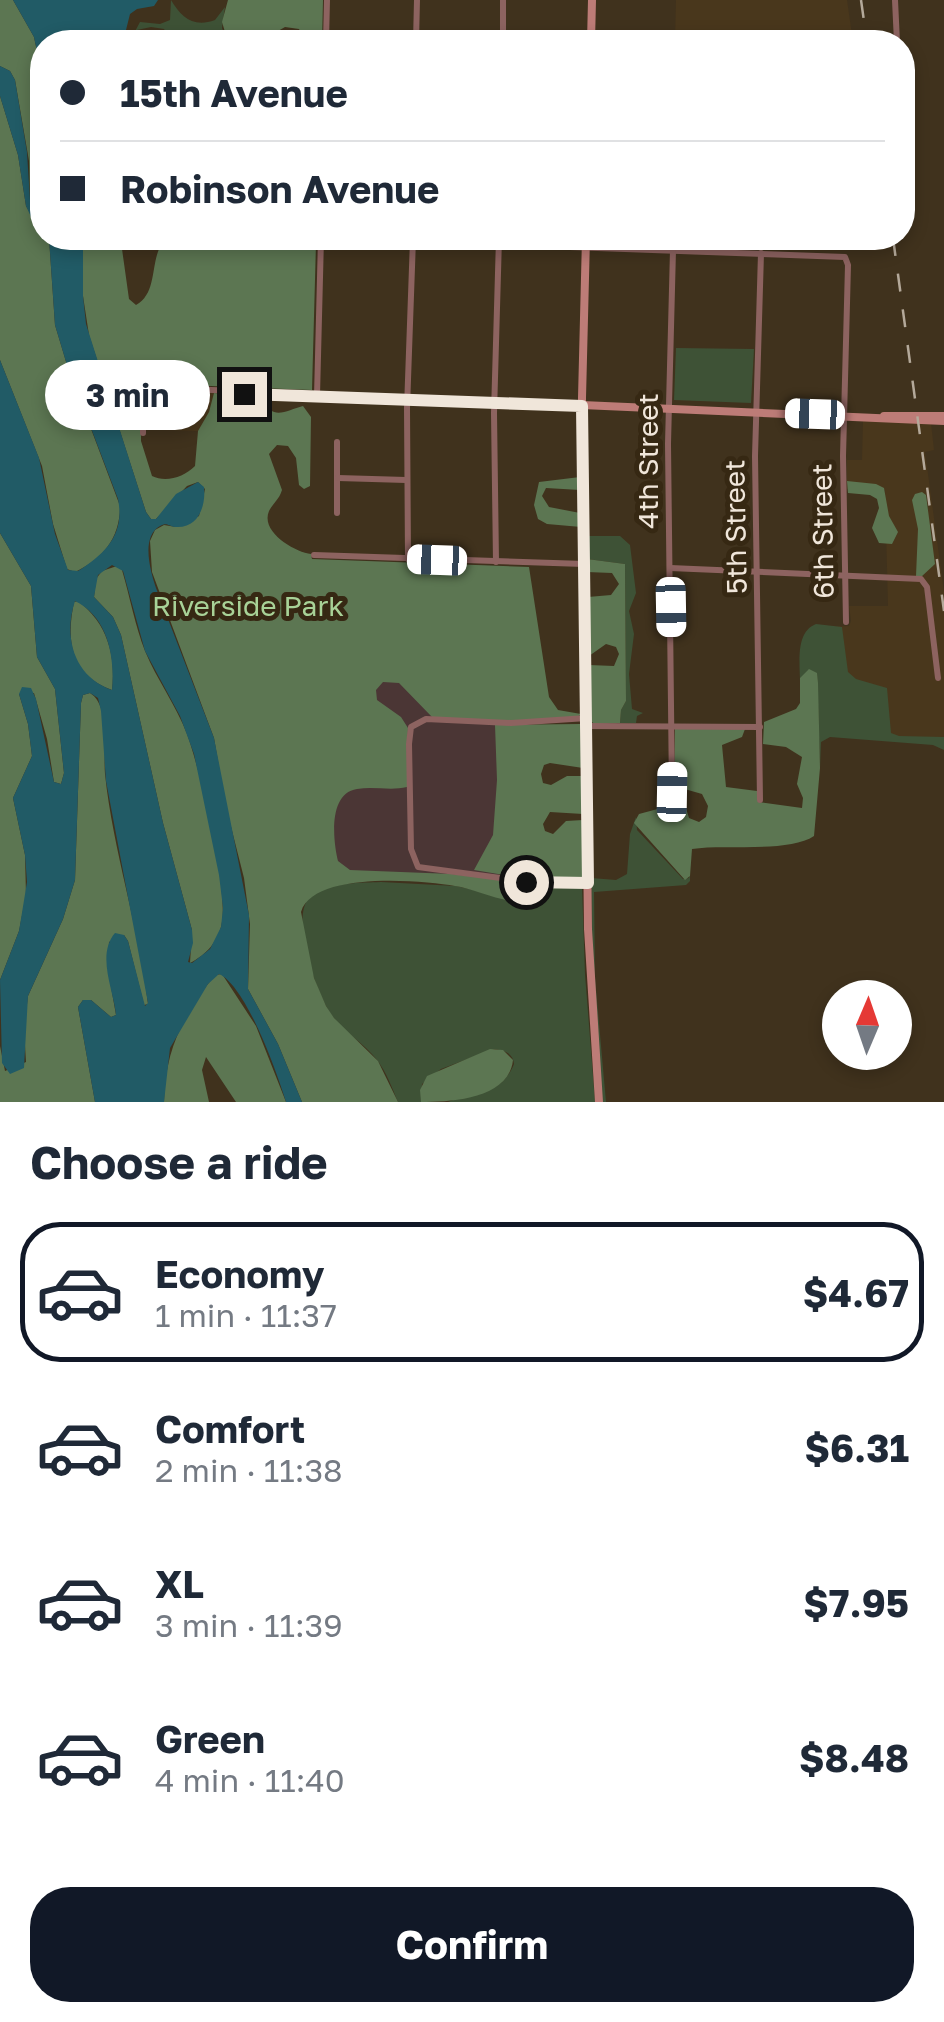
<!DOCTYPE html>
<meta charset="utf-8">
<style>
:root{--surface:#fff;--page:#f6f6f7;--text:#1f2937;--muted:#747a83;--line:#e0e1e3;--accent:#111827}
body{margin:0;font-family:"Golos Text",sans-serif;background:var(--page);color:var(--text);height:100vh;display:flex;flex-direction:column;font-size:38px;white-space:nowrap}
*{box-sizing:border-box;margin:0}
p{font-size:32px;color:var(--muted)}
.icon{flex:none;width:55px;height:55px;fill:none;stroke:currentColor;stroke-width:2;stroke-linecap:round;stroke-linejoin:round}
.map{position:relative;height:1102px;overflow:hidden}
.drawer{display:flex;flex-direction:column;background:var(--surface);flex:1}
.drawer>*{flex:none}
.banner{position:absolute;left:30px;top:30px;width:885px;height:220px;border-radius:40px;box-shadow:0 5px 15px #0003;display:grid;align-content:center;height:220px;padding:0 30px;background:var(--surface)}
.needle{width:65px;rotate:2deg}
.fabs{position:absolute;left:822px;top:980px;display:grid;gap:20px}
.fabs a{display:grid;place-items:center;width:90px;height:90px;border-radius:50%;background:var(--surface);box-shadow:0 5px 15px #0003;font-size:50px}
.end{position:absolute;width:45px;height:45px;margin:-22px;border:12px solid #f0e6da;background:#111;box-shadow:0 0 0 5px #111}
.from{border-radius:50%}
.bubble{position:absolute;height:70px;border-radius:35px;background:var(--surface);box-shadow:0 5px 15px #0003;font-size:32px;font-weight:700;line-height:70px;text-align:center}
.car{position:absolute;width:30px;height:60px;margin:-30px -15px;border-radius:12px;box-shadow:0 0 8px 2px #0007;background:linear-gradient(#fff 24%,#345 0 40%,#fff 0 76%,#345 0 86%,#fff 0)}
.banner b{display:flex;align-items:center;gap:35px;height:95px;font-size:38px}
.banner b+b{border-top:2px solid var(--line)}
.banner i{width:25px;height:25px;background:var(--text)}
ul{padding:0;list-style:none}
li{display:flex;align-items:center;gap:30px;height:140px;margin:0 20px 15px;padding:0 10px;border:5px solid transparent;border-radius:40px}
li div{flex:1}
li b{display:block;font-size:38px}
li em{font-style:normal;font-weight:700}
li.current{border-color:var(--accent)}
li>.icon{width:90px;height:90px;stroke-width:1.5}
h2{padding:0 30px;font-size:45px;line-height:120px}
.primary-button{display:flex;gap:20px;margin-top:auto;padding:20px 30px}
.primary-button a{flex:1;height:115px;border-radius:40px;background:var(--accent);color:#fff;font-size:40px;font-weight:700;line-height:115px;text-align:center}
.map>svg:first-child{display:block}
</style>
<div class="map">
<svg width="944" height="1102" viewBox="0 0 944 1102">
<rect width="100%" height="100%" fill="#40321d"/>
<!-- built -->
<g fill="#49371c">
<polygon points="676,0 847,0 853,42 675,42"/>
<polygon points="591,238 881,238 883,250 591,239"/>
<polygon points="147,390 220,393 219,432 145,429"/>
<polygon points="863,421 931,423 934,450 925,452 944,592 944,738 815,734 818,627 849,626 851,621 849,606 888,606 885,490 847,489 847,460 862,460"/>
</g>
<!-- industrial -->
<polygon fill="#4b3635" points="329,560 496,566 499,879 332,870"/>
<!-- green -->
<g fill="#3e5236">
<path d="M171,0C181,17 193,28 215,20L225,7L222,28L228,42H172L164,29L151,27L137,30L131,39L140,22L160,24L170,20Z"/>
<polygon points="676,348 754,349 751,403 674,400"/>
<polygon points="587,536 620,536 630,545 636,593 629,611 634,634 629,674 632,709 643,713 637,716 636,723 620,723 621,710 626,701 625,564 587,559"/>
<path d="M816,624L842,627L848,672L856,679L887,688L891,733L899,736L944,737V750L933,745L830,737L821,742L820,768L817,673L800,683C800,663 795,632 816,624Z"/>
<polygon points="636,817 637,830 683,879 689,878 690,874 690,881 686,885 594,892 595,978 606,1102 602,1102 593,985 591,878 616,880 627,874 630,834"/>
<path d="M381,882L456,886L526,902L539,898L540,890L536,884L582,887L585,974L595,1102H448C475,1091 501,1096 514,1064C513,1053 504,1050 494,1049L441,1069L422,1084L421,1102H398C392,1088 387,1073 377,1060C365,1044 345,1033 333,1017C317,996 286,912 313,894C331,882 361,883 381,882Z"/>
</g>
<!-- forest -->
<g fill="#5c7652">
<polygon points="0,0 13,0 34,37 42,75 42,211 35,210 30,200 29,161 15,80 10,71 0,66"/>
<polygon points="228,0 323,0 322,42 305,42 299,29 285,27 278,31 275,42 228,42 222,22"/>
<path d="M0,96L18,155L26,206L35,221L42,225V238H49L55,325L67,365L120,506C120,538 103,559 75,572L67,569L53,524L42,466L0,360Z"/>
<path d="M83,238H158L133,239L122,249L129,299L136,305C156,294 151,268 159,249L171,241C201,238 292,230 316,243L312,390L134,383L132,390L141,392V441L152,476C166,483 184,477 195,466L198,431L209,412L214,393L265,399C271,422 287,410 303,406L311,417L310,486L304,489L299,485L296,458L288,446L277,445L269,454L282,490C279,500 273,503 269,511C260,532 295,552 311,554L312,559L529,567L549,697L558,710L581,714L575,719L497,721L432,717L399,683L383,682L376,690L377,700L401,717L408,728L407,787C390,791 374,786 357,789C328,793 333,841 338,861L350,870L452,874L536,884L540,890L539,898C517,911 479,889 455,886C421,880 313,871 301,912L314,978L326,1006L334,1018L378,1061L398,1102H302L278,1044L248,989L250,924L244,878L226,807L214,738L152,572L150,541L155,530L164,525L176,527L199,516L205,489L198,482L187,486L156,519H151L146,512L89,335L83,296Z"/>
<polygon points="580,477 580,490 546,488 542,496 549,507 580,513 581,527 547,524 538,519 534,505 539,482"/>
<polygon points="847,481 876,484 884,488 889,516 898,532 892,544 879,543 872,528 879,508 877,499 870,495 848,493"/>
<polygon points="922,492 926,495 935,564 921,577 916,576 918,529 912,500 915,494"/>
<polygon points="0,533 31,586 37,657 55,689 64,773 61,784 54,782 47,739 34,693 19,694 28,724 32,756 13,798 25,855 26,895 19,931 0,980"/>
<polygon points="587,559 625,564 626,701 621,710 620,723 594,724 590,720 589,665 614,666 619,654 616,647 606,644 589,656 588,597 611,595 619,584 612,573 587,572"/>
<path d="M117,566L122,570C130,597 135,626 145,651C157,680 176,705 187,734C200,769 228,888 222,922C219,941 206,955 190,963L192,930L163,823L121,635L113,617L94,597L96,579L102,571Z"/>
<path d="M78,601C107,623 116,655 112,690C70,675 66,641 74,602Z"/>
<path d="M809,669L817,673L818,683L820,768L814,836C789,853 724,844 692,849L690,876L685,880L634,823L639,814L665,807L674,790L682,795L689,818L699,822L706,817L708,806L702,794L674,786L675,729H745L742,737L722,745L726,787L757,791L758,802L802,808L803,798L797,784L802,757L786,747L763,744L764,722L796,709L800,703V678Z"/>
<path d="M90,693C111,706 103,752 105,774C113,851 139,927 148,1004L144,1005L128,941L124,935L109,942L108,970L116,1015L111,1017L91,1000H83L78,1007L95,1102H0V1046L5,1071L26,1062L24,1029L28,996L63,919L75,880L81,703L83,695Z"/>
<polygon points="581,724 583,768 550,763 544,765 541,774 543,783 551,785 567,776 583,776 583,814 550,812 543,824 545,831 553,834 566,821 583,820 583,880 528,879 474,870 493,835 497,780 495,725"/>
<path d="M222,974L256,1026L286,1102H236L206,1057L202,1070L209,1102H164C165,1050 183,1015 215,975Z"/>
<path d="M490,1049L503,1050L513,1060C509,1099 451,1102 421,1102L420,1090L427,1076Z"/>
</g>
<!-- water -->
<g fill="#215b66" fill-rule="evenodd">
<polygon points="13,0 158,0 154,6 137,9 130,14 123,42 42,42 42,75 34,37"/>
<polygon points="0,66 10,71 15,80 27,152 30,200 35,210 42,211 42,225 32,219 26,206 18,155 0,96"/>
<path d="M49,238H83V296L86,324L146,512L151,519H156L176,494L198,482L204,487C206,505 199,529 175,527C168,526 167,522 160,526C140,537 151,573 156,588L214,738L249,915L248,989L278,1044L302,1102H286C277,1072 246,986 219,974L208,984L170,1048L164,1102H95L78,1007L83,1000H91L111,1017L116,1015C114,991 96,955 115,933L124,935L128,941L145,1006L148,1003L106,781L101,711L98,698L90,693L83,695L81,703L75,880L63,919L28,996L24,1068L10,1074L2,1063L0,980L19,931L27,882L25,855L13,798L32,756L28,724L19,694L22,687L31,688L36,699L54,782L61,784L64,773L55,689L37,657L31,586L0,533V360L39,458L55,534L68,570L78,571C106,553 125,534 118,499L67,365L55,325ZM112,565L123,571L145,651L180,716L194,754L219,875L223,908L221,927L210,949L192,963L188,962L193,943L192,930L163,823L121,635L113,617L94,597L98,575ZM75,601C108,617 115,657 112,690C74,677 63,637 75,601Z"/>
</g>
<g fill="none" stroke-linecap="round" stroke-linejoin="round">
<!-- street -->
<g stroke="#8d6360" stroke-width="6">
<polyline points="895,0 897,42"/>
<polyline points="326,42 327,0"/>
<polyline points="416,42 417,0"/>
<polyline points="503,42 503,0"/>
<polyline points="321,238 845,257 848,265 843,456 846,622"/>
<polyline points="165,239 197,238"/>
<polyline points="136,387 582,405"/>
<polyline points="317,396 321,238"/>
<polyline points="143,433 143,388"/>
<polyline points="337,442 337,513"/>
<polyline points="338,478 406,480"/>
<polyline points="314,555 584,564"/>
<polyline points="408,559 407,408 413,239"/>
<polyline points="496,562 494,413 499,238"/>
<polyline points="670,568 921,579 927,587 938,678"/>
<polyline points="587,718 511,723 426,719 411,727 409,744 411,849 418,867 523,881 587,883"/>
<polyline points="587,726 760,727"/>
<polyline points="672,792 668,444 673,250"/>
<polyline points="760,800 755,456 761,253"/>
</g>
<!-- secondary -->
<g stroke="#bd7c77" stroke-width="8">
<polyline points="591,42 592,0"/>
<polyline points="586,238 582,398 588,929 599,1102"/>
<polyline points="582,405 944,421"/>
<polyline points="884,416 944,416"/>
</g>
<!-- rail -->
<g stroke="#b4a99a" stroke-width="2.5" stroke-dasharray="18 18" stroke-linecap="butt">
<polyline points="861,0 867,42"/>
<polyline points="893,238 944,611"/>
</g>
</g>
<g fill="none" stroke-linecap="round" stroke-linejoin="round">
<!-- route -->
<polyline stroke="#f0e6da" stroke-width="12" points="244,394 582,406 588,883 526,882"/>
</g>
<g text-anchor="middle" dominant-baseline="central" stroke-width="10" stroke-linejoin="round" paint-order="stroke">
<!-- street labels -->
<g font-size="28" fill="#f0e6da" stroke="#362813">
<text transform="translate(647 461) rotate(-90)">4th Street</text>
<text transform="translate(735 527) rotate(-91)">5th Street</text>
<text transform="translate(822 531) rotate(-91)">6th Street</text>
</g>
<!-- park labels -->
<g font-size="28" fill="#a8d297" stroke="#362813">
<text x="248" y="605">Riverside Park</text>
</g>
</g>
</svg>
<div class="fabs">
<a><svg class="needle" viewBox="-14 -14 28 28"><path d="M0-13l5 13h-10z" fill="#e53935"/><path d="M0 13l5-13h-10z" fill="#747a83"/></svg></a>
</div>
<i class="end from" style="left:526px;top:882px"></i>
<i class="end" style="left:244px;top:394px"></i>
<div class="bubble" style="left:45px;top:360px;width:165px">3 min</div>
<i class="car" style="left:815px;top:414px;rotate:272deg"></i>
<i class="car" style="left:437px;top:560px;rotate:272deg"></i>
<i class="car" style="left:671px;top:607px;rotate:179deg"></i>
<i class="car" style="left:672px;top:792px;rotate:1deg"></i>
<div class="banner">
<b><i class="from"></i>15th Avenue</b>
<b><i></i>Robinson Avenue</b>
</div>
</div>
<section class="drawer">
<h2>Choose a ride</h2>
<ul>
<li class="current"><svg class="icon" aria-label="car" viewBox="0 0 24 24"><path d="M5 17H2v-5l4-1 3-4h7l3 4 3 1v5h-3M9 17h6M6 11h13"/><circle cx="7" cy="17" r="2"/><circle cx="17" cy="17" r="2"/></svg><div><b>Economy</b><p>1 min · 11:37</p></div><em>$4.67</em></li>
<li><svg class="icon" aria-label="car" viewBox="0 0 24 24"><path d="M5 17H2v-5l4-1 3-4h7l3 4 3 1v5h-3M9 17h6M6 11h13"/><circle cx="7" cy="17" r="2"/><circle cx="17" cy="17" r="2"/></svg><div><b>Comfort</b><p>2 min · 11:38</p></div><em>$6.31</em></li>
<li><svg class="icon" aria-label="car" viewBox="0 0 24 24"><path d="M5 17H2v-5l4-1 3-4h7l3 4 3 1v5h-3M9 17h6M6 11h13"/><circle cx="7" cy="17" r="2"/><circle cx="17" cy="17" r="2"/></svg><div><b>XL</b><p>3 min · 11:39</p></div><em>$7.95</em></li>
<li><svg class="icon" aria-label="car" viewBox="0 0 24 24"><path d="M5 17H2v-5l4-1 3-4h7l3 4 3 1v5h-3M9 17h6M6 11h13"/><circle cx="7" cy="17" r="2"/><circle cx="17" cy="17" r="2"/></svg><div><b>Green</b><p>4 min · 11:40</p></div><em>$8.48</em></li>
</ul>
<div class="primary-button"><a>Confirm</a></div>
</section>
